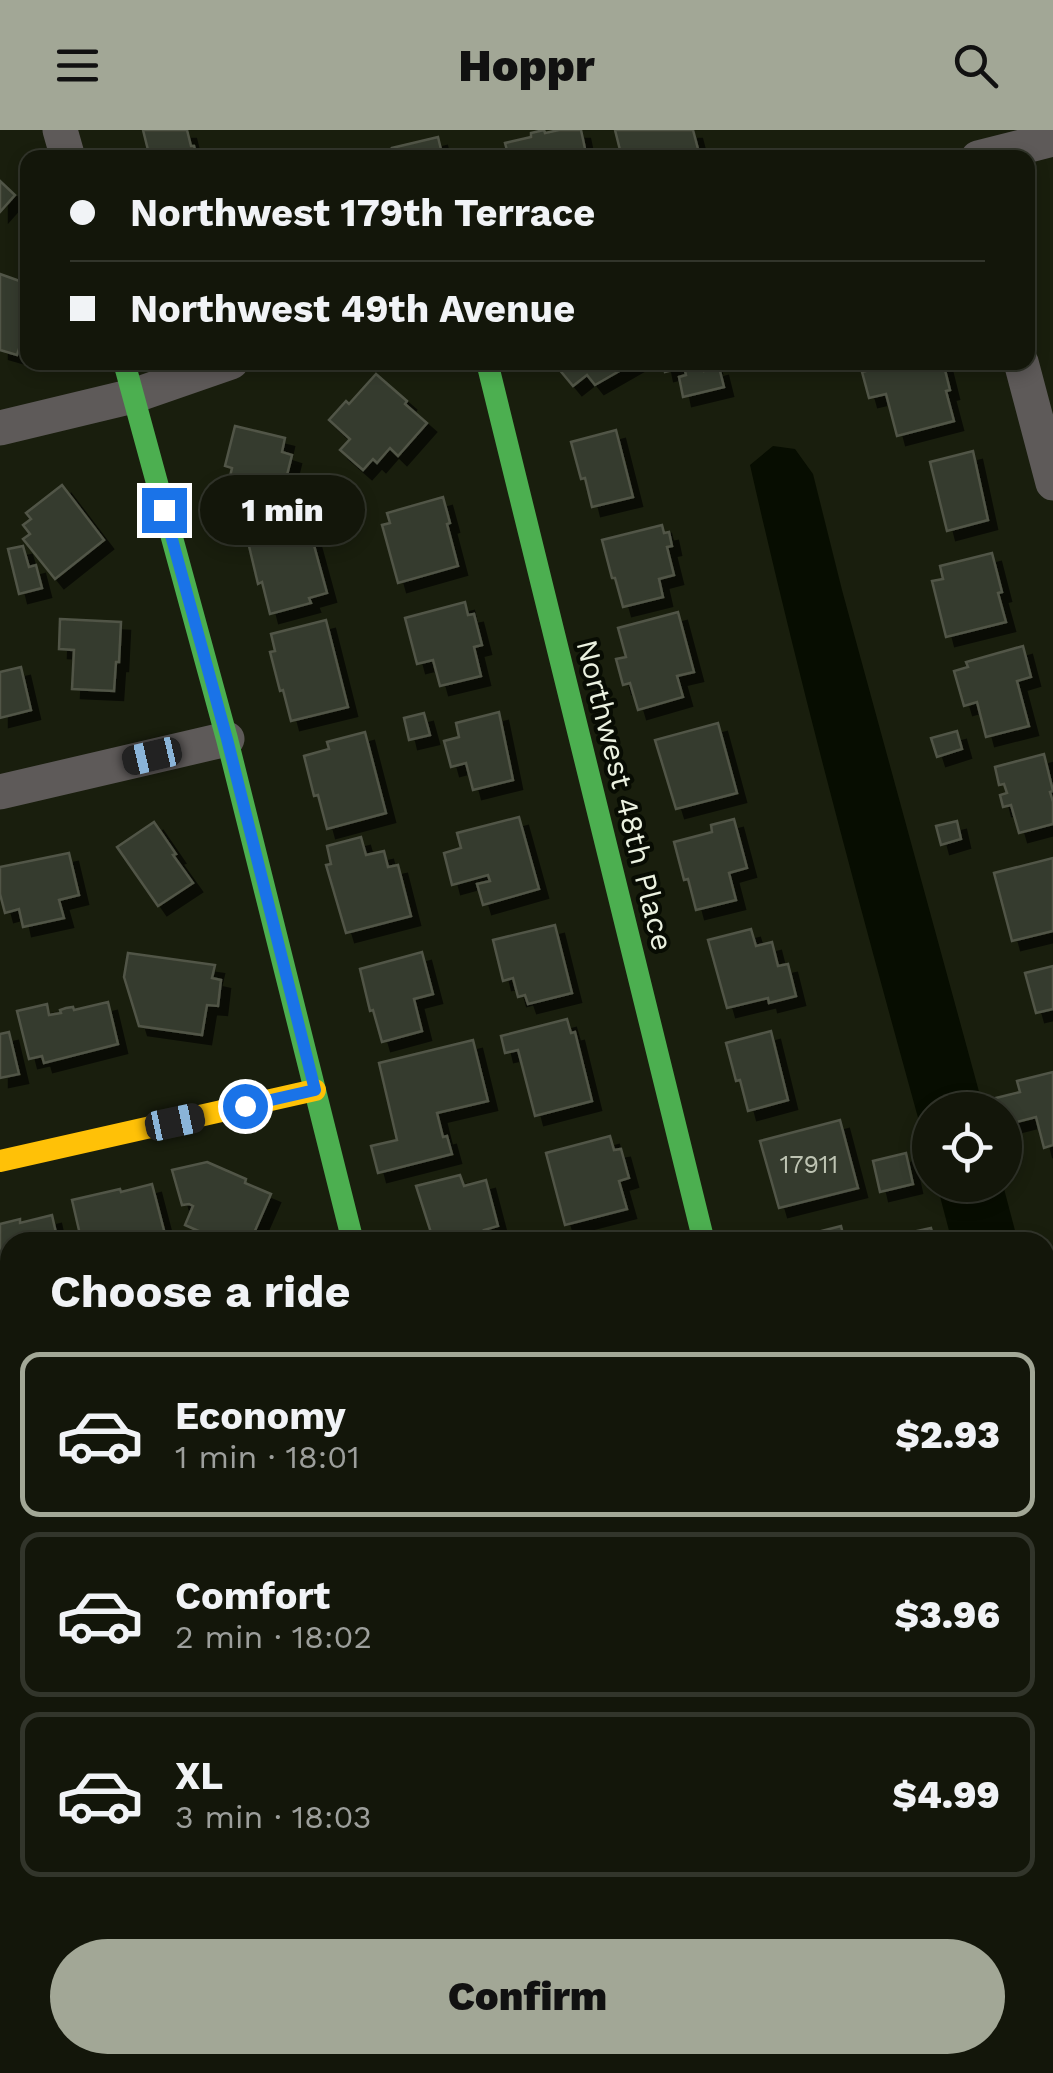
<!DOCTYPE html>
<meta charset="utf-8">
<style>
:root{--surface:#13160a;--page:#202318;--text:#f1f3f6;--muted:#9d9f9c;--line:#32352b;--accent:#a2a796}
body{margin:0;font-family:"Work Sans",sans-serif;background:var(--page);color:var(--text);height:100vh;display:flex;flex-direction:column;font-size:38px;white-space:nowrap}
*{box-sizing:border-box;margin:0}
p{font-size:32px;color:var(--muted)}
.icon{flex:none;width:55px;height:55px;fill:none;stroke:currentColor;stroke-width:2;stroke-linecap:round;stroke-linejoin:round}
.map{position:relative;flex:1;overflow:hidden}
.drawer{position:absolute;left:0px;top:1102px;width:1055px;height:842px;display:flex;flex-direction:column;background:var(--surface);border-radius:30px 30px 0 0;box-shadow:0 5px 15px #0003,0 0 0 2px var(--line)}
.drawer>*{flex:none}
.top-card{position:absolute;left:20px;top:20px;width:1015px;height:220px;border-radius:20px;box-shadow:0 5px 15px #0003,0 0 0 2px var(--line);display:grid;align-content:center;height:220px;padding:0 50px;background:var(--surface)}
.tools{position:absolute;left:912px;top:962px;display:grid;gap:20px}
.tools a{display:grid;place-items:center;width:110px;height:110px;border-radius:50%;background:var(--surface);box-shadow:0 5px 15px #0003,0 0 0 2px var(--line);font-size:50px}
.end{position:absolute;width:45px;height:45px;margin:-22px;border:12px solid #1a73e8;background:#fff;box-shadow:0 0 0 5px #fff}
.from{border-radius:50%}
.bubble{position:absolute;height:70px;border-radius:35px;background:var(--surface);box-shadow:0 5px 15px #0003,0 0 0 2px var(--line);font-size:32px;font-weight:800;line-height:70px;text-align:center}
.car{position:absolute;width:30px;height:60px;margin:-30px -15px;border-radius:12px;box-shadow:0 0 8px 2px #0007;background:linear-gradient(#222 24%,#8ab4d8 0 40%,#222 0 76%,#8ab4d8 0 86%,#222 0)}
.top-card b{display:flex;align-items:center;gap:35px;height:95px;font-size:38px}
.top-card b+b{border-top:2px solid var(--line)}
.top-card i{width:25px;height:25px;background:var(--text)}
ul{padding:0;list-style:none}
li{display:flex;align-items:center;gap:30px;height:165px;margin:0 20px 15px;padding:0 30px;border:5px solid var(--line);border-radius:20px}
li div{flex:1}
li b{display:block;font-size:38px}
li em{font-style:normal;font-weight:800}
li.on{border-color:var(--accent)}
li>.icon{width:90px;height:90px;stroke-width:1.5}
h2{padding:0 50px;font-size:45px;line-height:120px}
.primary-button{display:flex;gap:20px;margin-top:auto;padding:20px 50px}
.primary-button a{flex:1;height:115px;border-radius:60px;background:var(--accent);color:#111;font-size:40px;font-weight:800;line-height:115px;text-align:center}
header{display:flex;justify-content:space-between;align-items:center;height:130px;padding:0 50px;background:var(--accent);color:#111;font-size:45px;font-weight:800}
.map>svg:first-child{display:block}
</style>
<header><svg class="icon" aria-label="menu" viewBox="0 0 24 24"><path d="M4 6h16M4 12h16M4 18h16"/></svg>Hoppr<svg class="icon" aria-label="search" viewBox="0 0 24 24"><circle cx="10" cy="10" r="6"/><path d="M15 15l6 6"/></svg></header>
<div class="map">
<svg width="1053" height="1943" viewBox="0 0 1053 1943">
<defs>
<filter id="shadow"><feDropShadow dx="9" dy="9" stdDeviation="0" flood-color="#0009"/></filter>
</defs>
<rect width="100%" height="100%" fill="#191e0d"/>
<!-- water -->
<g fill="#070d01">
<path d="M773,316L795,319L813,344L842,460L984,980H930V1031C866,800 803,569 750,335Z"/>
<polygon points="937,1055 1003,1055 1018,1112 952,1112"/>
<polygon points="1045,1217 1053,1248 1053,1478 1045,1449"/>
<polygon points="1053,1723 1053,1827 1045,1829 1045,1725"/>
<polygon points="166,1935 575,1935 540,1943 133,1943"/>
</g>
<!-- building -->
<g fill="#363b2d" stroke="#515547" stroke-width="2.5" filter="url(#shadow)">
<polygon points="143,0 187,0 191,16 194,16 197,27 150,28"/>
<polygon points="544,0 545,3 559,0 581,0 587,28 509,28 505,13 531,7 531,3"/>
<polygon points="615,0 693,0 698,19 664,28 622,28"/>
<polygon points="438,7 443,28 395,28 392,18"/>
<polygon points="472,21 474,28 445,28"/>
<polygon points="0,51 15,65 0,82"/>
<polygon points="0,144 28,154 28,192 17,225 0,220"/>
<polygon points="553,232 635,232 595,255 587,245 573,256"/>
<polygon points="663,232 676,232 677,239 665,242"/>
<polygon points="683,232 712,232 713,235 703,237 704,241 719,237 724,257 683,267 679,247 686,245"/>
<polygon points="900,232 943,232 950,260 946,261 954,291 897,306 886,264 869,268 862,242"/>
<polygon points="376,244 407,271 405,274 427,293 398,326 390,318 377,333 373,329 363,340 340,320 350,309 329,290 346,271 349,274"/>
<polygon points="235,296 285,308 282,322 292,325 285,353 275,350 268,377 225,367 232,338 225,336"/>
<polygon points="616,300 633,367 592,377 585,348 581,349 571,312"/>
<polygon points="973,321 988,390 947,401 930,332"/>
<polygon points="62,355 104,410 55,449 23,409 30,404 23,395 31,389 26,383"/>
<polygon points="443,367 450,393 447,394 458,436 398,453 382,395 390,393 387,383"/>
<polygon points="662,395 664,403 669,402 672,416 667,417 674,445 659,449 663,467 623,477 615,448 612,448 602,410"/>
<polygon points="292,400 296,412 312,408 327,463 309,468 311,473 270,484 262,452 258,454 248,412"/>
<polygon points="23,416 29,437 36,435 42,458 19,464 8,419"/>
<polygon points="992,423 1002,462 998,463 1006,492 946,507 932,451 943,449 940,436"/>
<polygon points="465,472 468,485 474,484 482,515 474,517 481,546 440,556 433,530 417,534 405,488"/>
<polygon points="678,482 694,542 677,546 683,567 638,580 630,553 623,555 616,529 626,527 618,498"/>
<polygon points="60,489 121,492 119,532 116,532 114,561 72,559 74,520 59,519"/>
<polygon points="326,490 348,577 291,591 283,560 280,561 270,522 275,521 271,504"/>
<polygon points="1023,516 1031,547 1017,551 1029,596 986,607 977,572 964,576 954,541 968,537 966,532"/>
<polygon points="21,537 31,580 0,588 0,542"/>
<polygon points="499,582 513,650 473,660 466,633 451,637 444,611 459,607 456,593"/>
<polygon points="424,583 430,605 409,610 404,588"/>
<polygon points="718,593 737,663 676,679 655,610"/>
<polygon points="957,601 962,619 937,627 931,608"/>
<polygon points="365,602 386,683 327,699 318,665 314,666 304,626 329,619 327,612"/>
<polygon points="1044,624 1053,661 1050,662 1053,672 1053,694 1019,703 1011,675 1003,677 1000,665 1007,663 1004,654 999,655 995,637"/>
<polygon points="519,687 539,759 483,775 477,754 490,751 488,745 452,755 444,723 461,718 457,703"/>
<polygon points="734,689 747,738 729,743 736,770 696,780 688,749 684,750 674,712 712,702 711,695"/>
<polygon points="957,691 961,709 941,715 936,696"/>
<polygon points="154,692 176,724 173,725 193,753 158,776 117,717"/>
<polygon points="361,707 366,725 384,721 388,737 398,735 411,786 346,803 326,735 331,734 327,716"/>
<polygon points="69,723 79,765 59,770 64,788 23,797 19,779 5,783 0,764 0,737"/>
<polygon points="1053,728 1053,801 1012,811 994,743"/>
<polygon points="555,795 572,863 528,874 525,865 518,867 513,848 503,851 493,810"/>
<polygon points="751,799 756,816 772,812 778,836 788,834 796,866 769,873 768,868 727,878 708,810"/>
<polygon points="422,822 433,864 414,869 422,901 382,912 373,880 370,881 360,839"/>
<polygon points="128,823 215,835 212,848 221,850 218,876 207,875 202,905 139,896 124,847"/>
<polygon points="1053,836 1053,879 1036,883 1025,843"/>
<polygon points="108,872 118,914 44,933 42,926 29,929 17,881 47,874 49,885 61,883 60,880 66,878 73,877 74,880"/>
<polygon points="567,889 571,903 575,902 592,971 535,986 518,920 505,923 501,906"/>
<polygon points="771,901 788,970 748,981 740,950 736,951 726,913"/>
<polygon points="9,902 19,944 0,948 0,904"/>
<polygon points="473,910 488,971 437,983 443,1007 447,1006 452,1024 378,1043 371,1016 397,1010 379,933"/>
<polygon points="1053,942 1053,1015 1044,1018 1036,987 1005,995 1005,980 991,980 988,970 1020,962 1017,951"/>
<polygon points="840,990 858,1058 779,1078 760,1011"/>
<polygon points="610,1006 614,1020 621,1019 629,1048 619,1051 627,1079 565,1095 546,1023"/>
<polygon points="906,1023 913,1054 880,1062 873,1031"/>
<polygon points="207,1032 246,1049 245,1053 271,1064 250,1112 223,1112 185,1095 193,1076 189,1074 182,1075 172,1040"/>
<polygon points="460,1045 464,1056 486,1050 498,1096 484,1100 488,1112 434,1112 416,1056"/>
<polygon points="152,1054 167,1112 76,1112 75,1110 81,1109 72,1070 120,1059 121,1062"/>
<polygon points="52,1085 58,1112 10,1112 10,1159 0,1161 0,1094 20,1089 20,1093"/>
<polygon points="841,1096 845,1112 778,1112"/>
<polygon points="931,1098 935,1112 910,1112 908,1103"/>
<polygon points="9,1456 10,1521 3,1522 0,1509 0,1458"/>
<polygon points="1053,1590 1053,1654 1045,1657 1045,1593"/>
<polygon points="10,1902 10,1924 0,1926 0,1905"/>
<polygon points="1053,1909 1053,1943 1014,1943 1012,1935 1045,1935 1045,1911"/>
<polygon points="973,1935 979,1935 981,1943 941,1943"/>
</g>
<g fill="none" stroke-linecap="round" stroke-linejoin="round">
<!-- street -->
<g stroke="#5e5a59" stroke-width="35">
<polyline points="60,0 68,28"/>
<polyline points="978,28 1053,9"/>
<polyline points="1021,232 1053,353"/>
<polyline points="0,298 133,266 231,232"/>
<polyline points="0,662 227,609"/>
<polyline points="0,1389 10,1387"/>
<polyline points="0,1741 10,1739"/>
</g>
<!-- fast -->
<g stroke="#4caf50" stroke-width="22">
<polyline points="124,232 227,609 353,1112"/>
<polyline points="487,232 704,1112"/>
</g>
<!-- slow -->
<polyline stroke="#ffc107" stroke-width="22" points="0,1031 315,960"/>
</g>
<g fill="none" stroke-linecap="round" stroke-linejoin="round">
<!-- route -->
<polyline stroke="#1a73e8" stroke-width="12" points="164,380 227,609 315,960 245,976"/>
</g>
<g text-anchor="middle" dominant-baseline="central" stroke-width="8" stroke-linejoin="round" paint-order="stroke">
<!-- number labels -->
<g font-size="25" fill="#bec4b3">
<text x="809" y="1034">17911</text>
</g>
<!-- street labels -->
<g font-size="30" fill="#ebf1e0" stroke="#080c03">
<text transform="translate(625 665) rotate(76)">Northwest 48th Place</text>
</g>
</g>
</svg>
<div class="tools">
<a><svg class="icon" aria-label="locate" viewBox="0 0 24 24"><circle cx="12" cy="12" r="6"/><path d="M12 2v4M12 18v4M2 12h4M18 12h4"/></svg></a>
</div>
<i class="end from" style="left:245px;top:976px"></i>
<i class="end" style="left:164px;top:380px"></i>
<div class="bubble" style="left:200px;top:345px;width:165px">1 min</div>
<i class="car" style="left:152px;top:626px;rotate:257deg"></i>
<i class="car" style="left:175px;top:992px;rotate:78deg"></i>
<div class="top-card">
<b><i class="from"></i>Northwest 179th Terrace</b>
<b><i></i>Northwest 49th Avenue</b>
</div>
<section class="drawer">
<h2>Choose a ride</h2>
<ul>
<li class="on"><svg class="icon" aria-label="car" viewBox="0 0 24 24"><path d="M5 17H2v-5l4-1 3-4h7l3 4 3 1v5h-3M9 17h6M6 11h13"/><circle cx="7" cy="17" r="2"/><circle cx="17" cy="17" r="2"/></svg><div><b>Economy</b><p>1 min · 18:01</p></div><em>$2.93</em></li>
<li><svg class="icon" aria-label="car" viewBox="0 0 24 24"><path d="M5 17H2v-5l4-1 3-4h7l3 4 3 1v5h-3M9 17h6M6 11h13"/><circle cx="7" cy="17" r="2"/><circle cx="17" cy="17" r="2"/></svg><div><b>Comfort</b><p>2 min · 18:02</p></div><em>$3.96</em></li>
<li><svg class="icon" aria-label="car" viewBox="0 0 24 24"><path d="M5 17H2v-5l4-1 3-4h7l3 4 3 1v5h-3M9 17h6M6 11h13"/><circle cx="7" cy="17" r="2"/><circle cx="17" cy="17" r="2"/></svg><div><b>XL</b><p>3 min · 18:03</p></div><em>$4.99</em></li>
</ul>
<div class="primary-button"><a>Confirm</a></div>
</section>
</div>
